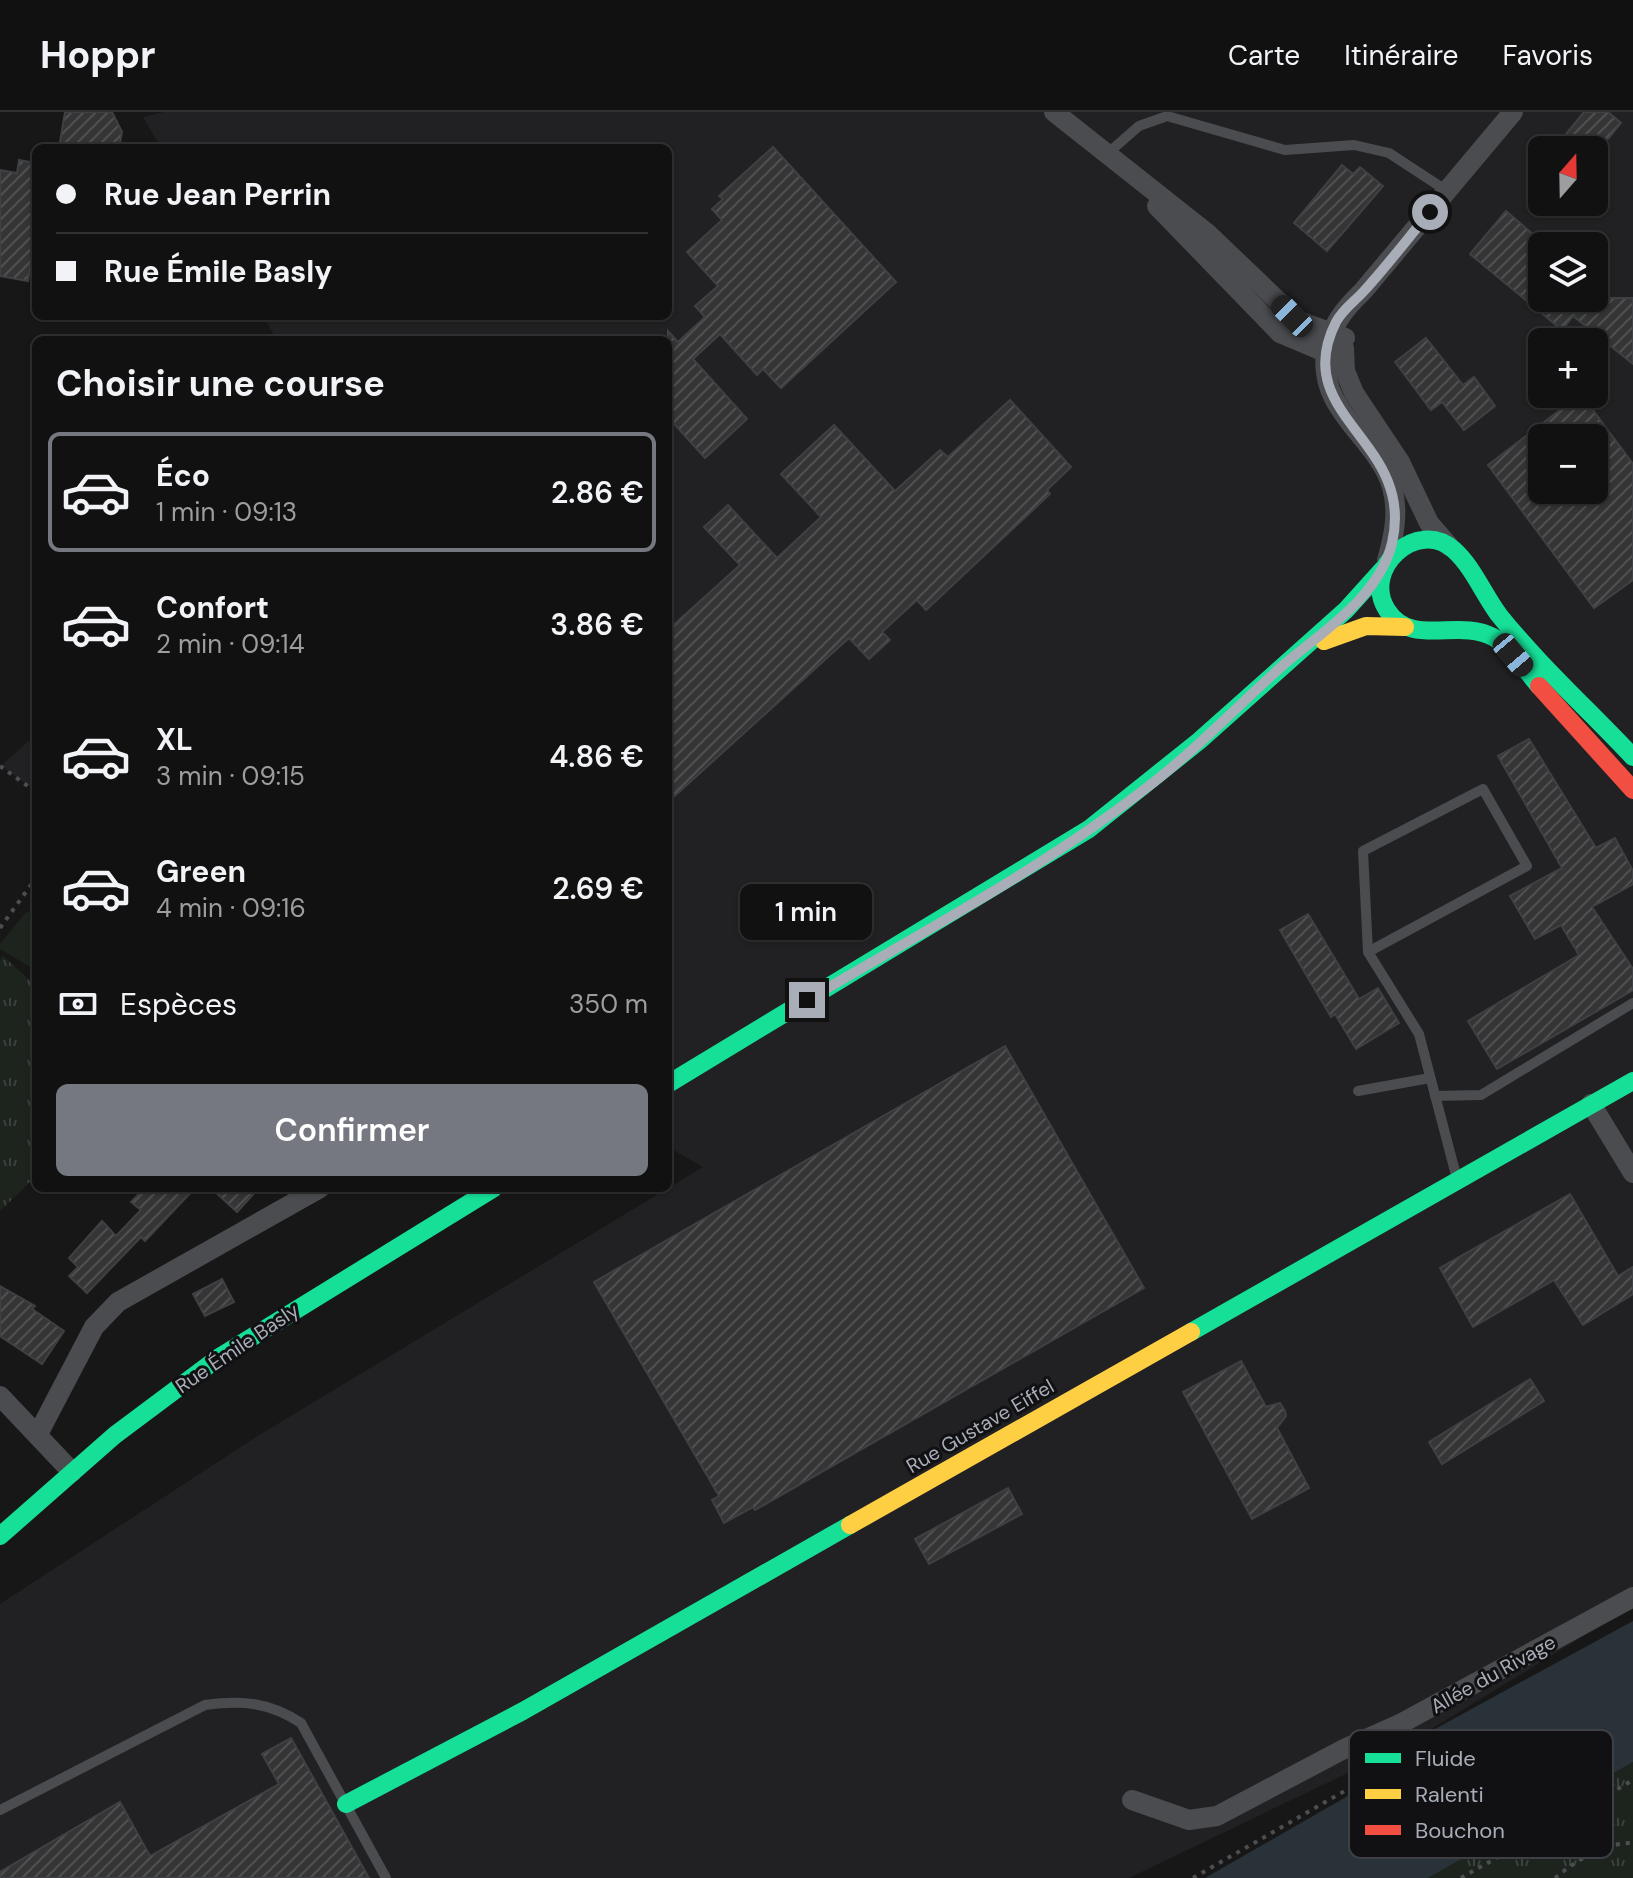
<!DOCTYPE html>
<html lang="fr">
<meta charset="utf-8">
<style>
:root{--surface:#111;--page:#1a1a1a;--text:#f1f3f6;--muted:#9c9d9f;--line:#303131;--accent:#757880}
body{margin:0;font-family:"DM Sans",sans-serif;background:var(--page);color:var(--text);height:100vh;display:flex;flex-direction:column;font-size:30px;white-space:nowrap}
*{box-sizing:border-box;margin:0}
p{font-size:26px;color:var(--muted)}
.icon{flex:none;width:44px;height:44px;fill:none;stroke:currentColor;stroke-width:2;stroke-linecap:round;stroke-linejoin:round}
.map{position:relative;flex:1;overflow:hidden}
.panel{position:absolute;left:32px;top:224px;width:640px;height:856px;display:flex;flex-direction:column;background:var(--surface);border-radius:12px;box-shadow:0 2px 6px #0004,0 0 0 2px var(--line)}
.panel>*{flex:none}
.top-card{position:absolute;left:32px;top:32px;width:640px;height:176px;border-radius:12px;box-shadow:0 2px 6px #0004,0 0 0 2px var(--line);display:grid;align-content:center;height:176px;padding:0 24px;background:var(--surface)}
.needle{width:52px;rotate:20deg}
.controls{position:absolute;left:1528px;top:24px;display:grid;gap:16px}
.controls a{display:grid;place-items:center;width:80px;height:80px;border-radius:12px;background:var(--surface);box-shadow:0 2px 6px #0004,0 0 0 2px var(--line);font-size:40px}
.end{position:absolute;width:36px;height:36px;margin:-18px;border:10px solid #a8adb8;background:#111;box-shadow:0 0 0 4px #111}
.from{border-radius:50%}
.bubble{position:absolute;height:56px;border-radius:12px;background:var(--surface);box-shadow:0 2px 6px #0004,0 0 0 2px var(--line);font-size:26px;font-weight:600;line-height:56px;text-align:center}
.car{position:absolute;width:24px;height:48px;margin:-24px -12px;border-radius:10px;box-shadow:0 0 6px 2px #0007;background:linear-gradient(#222 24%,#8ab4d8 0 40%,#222 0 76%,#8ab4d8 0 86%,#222 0)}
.top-card b{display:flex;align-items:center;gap:28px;height:76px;font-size:30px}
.top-card b+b{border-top:2px solid var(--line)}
.top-card i{width:20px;height:20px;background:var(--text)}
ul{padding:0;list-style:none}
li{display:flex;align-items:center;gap:24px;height:120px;margin:0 16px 12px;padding:0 8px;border:4px solid transparent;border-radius:12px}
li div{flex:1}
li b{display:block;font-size:30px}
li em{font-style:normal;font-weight:600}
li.active{border-color:var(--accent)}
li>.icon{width:72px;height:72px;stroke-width:1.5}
h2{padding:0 24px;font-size:36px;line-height:96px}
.pay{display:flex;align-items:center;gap:20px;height:88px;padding:0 24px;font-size:30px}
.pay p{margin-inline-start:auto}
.primary-button{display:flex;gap:16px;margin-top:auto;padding:16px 24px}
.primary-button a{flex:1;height:92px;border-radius:12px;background:var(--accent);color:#fff;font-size:32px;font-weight:600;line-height:92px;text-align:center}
header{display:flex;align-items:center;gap:48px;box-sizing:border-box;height:112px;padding:0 40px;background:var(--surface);border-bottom:2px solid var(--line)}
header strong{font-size:38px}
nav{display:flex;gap:44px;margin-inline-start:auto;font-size:28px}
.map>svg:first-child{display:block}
</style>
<header>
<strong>Hoppr</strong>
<nav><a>Carte</a><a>Itinéraire</a><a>Favoris</a></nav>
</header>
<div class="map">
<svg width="1633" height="1766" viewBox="0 0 1633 1766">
<defs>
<pattern id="park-tufts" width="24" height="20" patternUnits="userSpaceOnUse" patternTransform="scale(2)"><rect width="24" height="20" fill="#1d241e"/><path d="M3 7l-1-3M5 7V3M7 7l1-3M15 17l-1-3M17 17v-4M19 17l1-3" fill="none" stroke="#3b413d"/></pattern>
<pattern id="building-hatch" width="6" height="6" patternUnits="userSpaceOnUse" patternTransform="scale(2)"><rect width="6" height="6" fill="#353536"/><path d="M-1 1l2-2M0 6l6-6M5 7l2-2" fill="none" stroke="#4f5051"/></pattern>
</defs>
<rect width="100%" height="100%" fill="#171717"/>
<!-- built -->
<g fill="#212123" fill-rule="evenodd">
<path d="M164,0H1633V1494L1402,1635L1129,1766H0V1492L256,1325L703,1055L668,1035V228H277L263,204H668V36H161L143,5ZM1542,38H1594V90H1542ZM1542,134H1594V186H1542ZM1542,230H1594V282H1542ZM1542,326H1594V378H1542Z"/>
<polygon points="36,622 36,679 1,654"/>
</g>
<!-- park -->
<g fill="url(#park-tufts)">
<polygon points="3,844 36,874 36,1064 0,1099 0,848"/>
<polygon points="1633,1650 1633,1766 1428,1766"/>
</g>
<!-- garden -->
<polygon fill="#1d241e" points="27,799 36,803 36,850 32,856 0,837 0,832"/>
<!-- water -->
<polygon fill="#2a3239" points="1633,1509 1633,1650 1428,1766 1205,1766 1386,1662 1402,1635"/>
<!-- building -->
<g fill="url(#building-hatch)" stroke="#3f4043" stroke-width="2" fill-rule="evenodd">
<polygon points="65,0 112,0 122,20 119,36 59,36"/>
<polygon points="1584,0 1608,0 1621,11 1599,38 1553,38"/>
<polygon points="773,35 896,170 781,276 763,257 757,263 720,222 693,247 747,307 705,346 668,305 668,219 678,230 705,205 695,194 718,174 687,140 722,108 712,97 723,87 719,84"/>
<polygon points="19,48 36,51 36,117 28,169 0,164 0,58 17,61"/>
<polygon points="1342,53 1353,62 1360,55 1383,74 1327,139 1294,111"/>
<polygon points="1506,99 1542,130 1542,186 1594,186 1594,174 1608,186 1633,186 1633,252 1573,204 1562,218 1470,142"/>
<polygon points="1426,226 1463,273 1474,265 1495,294 1464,318 1442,290 1431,298 1395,250"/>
<path d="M1581,282L1633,352V468L1594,496L1488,353ZM1542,326H1594V378H1542Z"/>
<polygon points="1010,288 1071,355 1047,378 1050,382 926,498 917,488 882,520 890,528 869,547 849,526 668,690 668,518 740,453 704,415 728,393 777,446 821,405 781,362 834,313 895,379 940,338 948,345"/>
<polygon points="1529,627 1596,736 1615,726 1633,759 1633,772 1592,795 1633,857 1633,878 1497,957 1468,909 1579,843 1561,813 1535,827 1510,784 1562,756 1498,644"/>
<polygon points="1308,802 1359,887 1378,876 1399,911 1356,937 1335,902 1331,905 1280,818"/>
<polygon points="1005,934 1144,1176 755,1398 753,1395 724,1411 712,1388 719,1384 594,1170"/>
<polygon points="145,1076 195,1076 145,1129 141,1125 87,1181 69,1164 78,1155 69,1146 102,1109 116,1124 141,1098 131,1090"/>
<polygon points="211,1076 259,1076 237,1100"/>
<polygon points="1570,1082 1618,1164 1633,1155 1633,1182 1583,1213 1554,1168 1473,1215 1440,1156"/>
<polygon points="222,1167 234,1190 205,1204 193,1182"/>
<polygon points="0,1174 35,1194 32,1197 64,1219 42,1252 0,1224"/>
<polygon points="1241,1249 1266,1295 1280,1291 1285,1299 1286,1304 1277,1316 1309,1376 1252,1407 1183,1280"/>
<polygon points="1530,1267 1544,1289 1442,1352 1429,1330"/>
<polygon points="1008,1376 1022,1402 929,1452 915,1427"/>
<polygon points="291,1626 369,1766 0,1766 0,1760 120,1690 150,1744 279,1672 262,1642"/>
</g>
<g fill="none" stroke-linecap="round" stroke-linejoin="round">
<!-- path -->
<g stroke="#4d4e52" stroke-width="4" stroke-dasharray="4 6" stroke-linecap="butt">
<polyline points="0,654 36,680"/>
<polyline points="0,816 36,766"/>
<polyline points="1193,1766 1362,1669 1384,1642"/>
<polyline points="1461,1766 1633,1668"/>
<path d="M1555,1766C1577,1748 1603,1731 1633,1731"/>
</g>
<!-- lane -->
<g stroke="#4b4c50" stroke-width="10">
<polyline points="1107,42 1139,14 1167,4 1285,38 1354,33 1389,41 1447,79"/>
<polyline points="1368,840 1363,739 1483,677 1527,754 1368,840 1419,922 1457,1067"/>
<polyline points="1358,979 1430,966"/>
<polyline points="1435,984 1481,983 1633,891"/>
<path d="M0,1698L205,1593C242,1588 269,1590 301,1611L386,1766"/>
</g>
<!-- street -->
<g stroke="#4b4c50" stroke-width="20">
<polyline points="1054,0 1207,121 1299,209 1345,226"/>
<polyline points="1157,94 1280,221 1344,248"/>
<polyline points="1344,236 1345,259 1354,281 1400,350 1429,411 1449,434"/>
<path d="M1387,448C1394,424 1399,400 1392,375C1377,325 1318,299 1326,241C1330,215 1344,197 1363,179L1513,0"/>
<polyline points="1591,992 1633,1061"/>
<polyline points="0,1284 72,1360"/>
<polyline points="38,1322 94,1215 118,1190 320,1076"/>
<polyline points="1132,1688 1189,1708 1217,1704 1342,1638 1400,1612 1633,1485"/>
</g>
<!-- fast -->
<g stroke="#16e098" stroke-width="18">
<path d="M1539,574C1526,559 1510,534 1493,525C1458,506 1411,536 1387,498C1361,457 1417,405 1454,438C1473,455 1484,483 1499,503C1539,553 1589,598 1633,645"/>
<polyline points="668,972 1089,717 1199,629 1346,498 1383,457"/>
<polyline points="1191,1220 1633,969"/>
<polyline points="0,1424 115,1323 218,1246 494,1076"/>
<polyline points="346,1692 523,1599 850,1413"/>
</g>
<!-- slow -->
<g stroke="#ffcf43" stroke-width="18">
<polyline points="1324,529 1366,514 1405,515"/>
<polyline points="850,1413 1191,1220"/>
</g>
<!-- jam -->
<polyline stroke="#f24e42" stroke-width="18" points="1539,574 1633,678"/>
</g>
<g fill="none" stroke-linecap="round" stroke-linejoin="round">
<!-- route -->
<path stroke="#a8adb8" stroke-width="10" d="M807,888C919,822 1038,759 1141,680C1192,642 1234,597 1281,555C1321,520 1379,486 1392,431C1416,328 1288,305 1336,210C1343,197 1354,190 1364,179C1387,154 1408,126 1430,100"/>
</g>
<g text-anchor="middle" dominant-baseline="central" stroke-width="6" stroke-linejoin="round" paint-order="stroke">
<!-- street labels -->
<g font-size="20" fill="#a8adb8" stroke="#111113">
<text transform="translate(237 1236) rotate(-34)">Rue Émile Basly</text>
<text transform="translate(980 1314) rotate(-30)">Rue Gustave Eiffel</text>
<text transform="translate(1493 1562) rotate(-29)">Allée du Rivage</text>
</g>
</g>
<!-- legend -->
<rect x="1349" y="1618" width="264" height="128" rx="12" fill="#111113" stroke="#3e4045" stroke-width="2"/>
<rect x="1365" y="1641" width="36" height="10" fill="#16e098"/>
<rect x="1365" y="1677" width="36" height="10" fill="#ffcf43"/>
<rect x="1365" y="1713" width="36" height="10" fill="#f24e42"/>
<g font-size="22" fill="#a8adb8">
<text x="1415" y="1654">Fluide</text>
<text x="1415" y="1690">Ralenti</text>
<text x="1415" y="1726">Bouchon</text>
</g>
</svg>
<div class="controls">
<a><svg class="needle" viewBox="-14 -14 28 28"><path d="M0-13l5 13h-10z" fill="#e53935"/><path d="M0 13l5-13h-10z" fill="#9c9d9f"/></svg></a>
<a><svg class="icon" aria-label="layers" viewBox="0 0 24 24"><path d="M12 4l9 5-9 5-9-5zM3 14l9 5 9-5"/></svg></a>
<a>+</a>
<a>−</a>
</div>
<i class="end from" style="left:1430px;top:100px"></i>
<i class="end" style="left:807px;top:888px"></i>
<div class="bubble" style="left:740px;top:772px;width:132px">1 min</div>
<i class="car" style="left:1292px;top:204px;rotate:315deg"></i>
<i class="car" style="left:1513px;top:543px;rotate:140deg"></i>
<div class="top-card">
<b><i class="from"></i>Rue Jean Perrin</b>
<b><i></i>Rue Émile Basly</b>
</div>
<section class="panel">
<h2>Choisir une course</h2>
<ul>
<li class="active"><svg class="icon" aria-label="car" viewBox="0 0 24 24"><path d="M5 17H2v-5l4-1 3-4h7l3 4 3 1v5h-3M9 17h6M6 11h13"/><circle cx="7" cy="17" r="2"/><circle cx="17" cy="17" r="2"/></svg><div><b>Éco</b><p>1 min · 09:13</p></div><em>2.86 €</em></li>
<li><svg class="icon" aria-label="car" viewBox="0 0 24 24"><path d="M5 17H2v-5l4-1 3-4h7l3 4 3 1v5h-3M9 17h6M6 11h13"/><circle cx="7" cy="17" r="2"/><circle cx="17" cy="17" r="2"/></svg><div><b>Confort</b><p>2 min · 09:14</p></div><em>3.86 €</em></li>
<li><svg class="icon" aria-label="car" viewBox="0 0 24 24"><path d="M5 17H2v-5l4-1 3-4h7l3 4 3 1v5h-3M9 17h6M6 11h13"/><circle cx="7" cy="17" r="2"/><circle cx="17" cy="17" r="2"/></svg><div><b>XL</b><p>3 min · 09:15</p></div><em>4.86 €</em></li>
<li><svg class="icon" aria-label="car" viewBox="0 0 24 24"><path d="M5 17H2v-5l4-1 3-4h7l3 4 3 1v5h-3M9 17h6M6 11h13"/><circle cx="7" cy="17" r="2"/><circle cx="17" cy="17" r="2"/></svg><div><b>Green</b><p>4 min · 09:16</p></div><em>2.69 €</em></li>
</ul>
<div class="pay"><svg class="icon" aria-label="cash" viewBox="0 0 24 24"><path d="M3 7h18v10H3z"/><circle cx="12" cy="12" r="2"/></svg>Espèces<p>350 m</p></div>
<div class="primary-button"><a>Confirmer</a></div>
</section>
</div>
